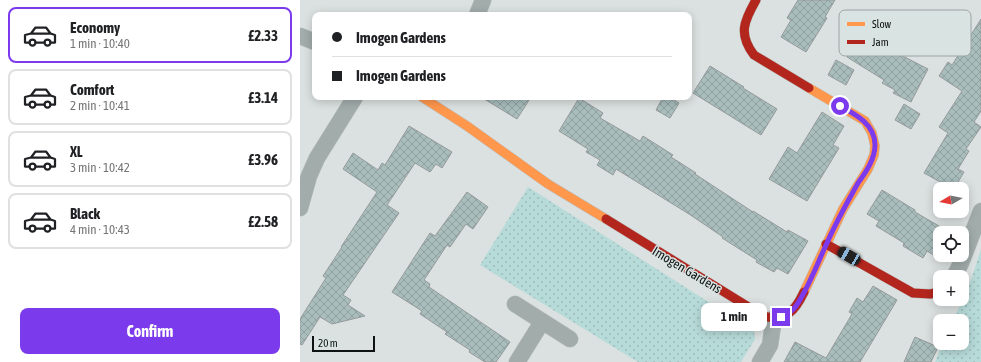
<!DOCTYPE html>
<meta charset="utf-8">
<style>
:root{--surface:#fff;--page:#f2f2f2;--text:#202124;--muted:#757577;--line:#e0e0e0;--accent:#7c3aed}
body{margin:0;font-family:"Asap Condensed",sans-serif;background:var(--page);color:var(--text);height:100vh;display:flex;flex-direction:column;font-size:15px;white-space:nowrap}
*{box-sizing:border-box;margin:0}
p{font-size:13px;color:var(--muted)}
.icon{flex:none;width:22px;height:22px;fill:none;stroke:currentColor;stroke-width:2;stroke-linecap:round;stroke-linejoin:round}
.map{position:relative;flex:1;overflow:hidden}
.panel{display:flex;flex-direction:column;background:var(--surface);width:300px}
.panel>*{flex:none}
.guide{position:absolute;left:12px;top:12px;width:380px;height:88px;border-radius:8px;box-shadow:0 2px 10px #0003;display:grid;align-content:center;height:88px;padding:0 20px;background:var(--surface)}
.needle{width:26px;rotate:260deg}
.tools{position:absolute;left:633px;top:182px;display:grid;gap:8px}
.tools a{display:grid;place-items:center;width:36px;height:36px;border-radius:8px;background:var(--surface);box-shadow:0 2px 10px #0003;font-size:20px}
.scale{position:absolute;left:12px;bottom:10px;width:63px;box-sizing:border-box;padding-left:4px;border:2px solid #0f1212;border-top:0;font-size:11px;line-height:14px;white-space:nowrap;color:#0f1212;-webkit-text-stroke:3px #d9e3e2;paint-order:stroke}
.end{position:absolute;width:18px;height:18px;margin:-9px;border:5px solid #7c3aed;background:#fff;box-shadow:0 0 0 2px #fff}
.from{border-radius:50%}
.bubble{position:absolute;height:28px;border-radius:8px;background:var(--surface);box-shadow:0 2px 10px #0003;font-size:13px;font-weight:700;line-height:28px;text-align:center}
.car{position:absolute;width:12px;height:24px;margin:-12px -6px;border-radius:5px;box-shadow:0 0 3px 1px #0007;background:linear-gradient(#222 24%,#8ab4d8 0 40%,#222 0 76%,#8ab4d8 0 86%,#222 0)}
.guide b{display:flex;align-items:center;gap:14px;height:38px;font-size:15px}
.guide b+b{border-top:1px solid var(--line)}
.guide i{width:10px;height:10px;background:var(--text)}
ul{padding:7px 0 0;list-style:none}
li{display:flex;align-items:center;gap:12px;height:56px;margin:0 8px 6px;padding:0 12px;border:2px solid var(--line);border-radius:8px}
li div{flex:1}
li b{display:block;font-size:15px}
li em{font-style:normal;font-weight:700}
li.selected{border-color:var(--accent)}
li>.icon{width:36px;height:36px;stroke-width:1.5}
.action{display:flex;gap:8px;margin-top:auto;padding:8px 20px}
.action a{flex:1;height:46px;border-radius:8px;background:var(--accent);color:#fff;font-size:16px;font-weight:700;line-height:46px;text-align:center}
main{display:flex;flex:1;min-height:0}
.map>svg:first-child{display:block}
</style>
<main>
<section class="panel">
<ul>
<li class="selected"><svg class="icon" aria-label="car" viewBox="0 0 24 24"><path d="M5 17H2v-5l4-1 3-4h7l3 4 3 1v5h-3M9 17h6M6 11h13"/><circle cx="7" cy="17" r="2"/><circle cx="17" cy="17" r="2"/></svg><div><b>Economy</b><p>1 min · 10:40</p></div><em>£2.33</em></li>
<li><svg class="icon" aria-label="car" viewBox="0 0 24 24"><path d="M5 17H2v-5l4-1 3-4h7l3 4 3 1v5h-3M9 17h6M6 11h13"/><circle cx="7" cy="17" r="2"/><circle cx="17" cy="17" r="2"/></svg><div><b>Comfort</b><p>2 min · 10:41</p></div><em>£3.14</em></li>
<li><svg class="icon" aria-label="car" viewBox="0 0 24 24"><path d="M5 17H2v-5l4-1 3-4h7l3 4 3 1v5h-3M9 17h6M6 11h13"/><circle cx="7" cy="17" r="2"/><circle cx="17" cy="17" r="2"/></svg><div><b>XL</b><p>3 min · 10:42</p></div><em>£3.96</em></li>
<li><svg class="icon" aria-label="car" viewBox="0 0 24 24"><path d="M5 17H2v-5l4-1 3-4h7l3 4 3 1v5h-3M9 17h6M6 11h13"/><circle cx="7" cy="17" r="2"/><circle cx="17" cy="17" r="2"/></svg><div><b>Black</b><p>4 min · 10:43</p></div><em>£2.58</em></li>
</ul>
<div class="action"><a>Confirm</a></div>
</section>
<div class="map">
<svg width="681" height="362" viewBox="0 0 681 362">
<defs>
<pattern id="grass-dots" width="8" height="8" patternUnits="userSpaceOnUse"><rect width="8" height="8" fill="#b7dbd9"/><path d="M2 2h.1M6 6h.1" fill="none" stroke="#9cbbb9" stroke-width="1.8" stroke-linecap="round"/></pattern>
<pattern id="building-cross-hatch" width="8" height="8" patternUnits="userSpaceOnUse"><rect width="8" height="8" fill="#a8bdbc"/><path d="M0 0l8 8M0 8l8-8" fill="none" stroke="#8fa1a1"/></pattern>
</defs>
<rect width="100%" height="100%" fill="#dbe1e0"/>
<!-- grass -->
<g fill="url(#grass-dots)">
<polygon points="228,187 454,331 455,339 441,362 338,362 180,265"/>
<polygon points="681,249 681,362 635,362 643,343 662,343 662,321 653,321 671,280"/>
</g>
<!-- building -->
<g fill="url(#building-cross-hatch)" stroke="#969a9a">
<polygon points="498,0 535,0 525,17 527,18 506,52 481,37 491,20 487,18"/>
<polygon points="681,19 681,111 674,122 681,127 666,149 669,151 658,169 664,172 654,189 653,189 624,173 648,133 639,127 662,91 639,76 648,62 652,65"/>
<polygon points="564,28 593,47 591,50 628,69 611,102 593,93 595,90 582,83 584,80 547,57"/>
<polygon points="536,60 554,70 546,85 528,75"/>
<polygon points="410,66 444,87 443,88 477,109 461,135 393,93"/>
<polygon points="181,97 231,97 217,119"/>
<polygon points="363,97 369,97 379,103 370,118 356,110"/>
<polygon points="279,98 303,113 300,118 340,141 343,136 373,155 371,157 396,173 395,174 453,212 453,211 487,232 488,230 508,241 488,274 477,268 474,272 456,262 457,260 422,238 423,237 389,214 316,169 313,175 297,165 300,160 286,152 288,149 259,131"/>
<polygon points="604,104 620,114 611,129 595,120"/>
<polygon points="522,112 544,126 533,145 539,148 507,201 469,179 488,147 497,153"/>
<polygon points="109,126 152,152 142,168 136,164 130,172 115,163 87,205 99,213 43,295 51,300 48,305 65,316 32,324 20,317 2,345 0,344 0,319 26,278 23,276 42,247 41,247 77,192 43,169 53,153 78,170 82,163 85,165"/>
<polygon points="582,190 615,210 615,212 651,233 640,233 640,255 644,255 642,260 627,251 623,258 603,246 604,243 576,226 579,221 567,214"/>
<polygon points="167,192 188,207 173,229 166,224 150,247 147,245 124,280 130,284 129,287 210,342 196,362 185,362 169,352 170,350 145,334 147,332 120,314 122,311 92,292 130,233 135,236"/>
<polygon points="573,286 597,300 560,362 484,362 495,342 526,358 552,314 549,312 557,298 563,302"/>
<polygon points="615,337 638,347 631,362 604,362"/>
</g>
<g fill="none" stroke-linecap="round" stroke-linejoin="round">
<defs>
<g id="street">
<polyline points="177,15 183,0"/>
<polyline points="0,36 15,42"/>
<polyline points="0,208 9,176 17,158 55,97"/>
<polyline points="654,277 661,263 681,211"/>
<polyline points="215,304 270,339"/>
<polyline points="217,362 242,322"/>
<polyline points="460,362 470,345 474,318"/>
</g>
<g id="slow">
<polyline points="122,97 167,126 248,184 306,219"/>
<polyline points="504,292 543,209 568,169 574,155 575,146 572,133 565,121 509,88"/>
</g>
<g id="jam">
<path d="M456,0C444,21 438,34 454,55L509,88"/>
<path d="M306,219L463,316C486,322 495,311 504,292"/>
<polyline points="526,244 613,293 630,294 640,292"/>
</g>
</defs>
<!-- street casing -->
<use href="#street" stroke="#bbbfbe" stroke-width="17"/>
<!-- slow casing -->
<use href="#slow" stroke="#bbbfbe" stroke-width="10"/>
<!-- jam casing -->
<use href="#jam" stroke="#bbbfbe" stroke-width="10"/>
<!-- street -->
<use href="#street" stroke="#a1acab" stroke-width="16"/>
<!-- slow -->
<use href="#slow" stroke="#ff974d" stroke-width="9"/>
<!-- jam -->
<use href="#jam" stroke="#b3261e" stroke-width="9"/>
</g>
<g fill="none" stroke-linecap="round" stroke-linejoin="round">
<!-- route -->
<path stroke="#7c3aed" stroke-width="5" d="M481,317C487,314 492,312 496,306C509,287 517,264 527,243C536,222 547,203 558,183C566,172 575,159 575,145C575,124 555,114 540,106"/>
</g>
<g text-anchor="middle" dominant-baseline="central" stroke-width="3" stroke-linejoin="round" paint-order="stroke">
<!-- street labels -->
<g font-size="13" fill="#0f1212" stroke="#d9e3e2">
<text transform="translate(387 270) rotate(31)">Imogen Gardens</text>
</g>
</g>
<!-- legend -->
<rect x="539" y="10" width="132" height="46" rx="6" fill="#d9e3e2" stroke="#9ca4a4" stroke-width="1"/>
<rect x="547" y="22" width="18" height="4" fill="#ff974d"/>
<rect x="547" y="40" width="18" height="4" fill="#b3261e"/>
<g font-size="11" fill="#0f1212">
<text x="572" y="28">Slow</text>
<text x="572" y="46">Jam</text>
</g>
</svg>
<div class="tools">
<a><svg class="needle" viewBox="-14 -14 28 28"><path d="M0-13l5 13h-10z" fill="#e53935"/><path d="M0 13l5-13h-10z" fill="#757577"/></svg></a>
<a><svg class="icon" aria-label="locate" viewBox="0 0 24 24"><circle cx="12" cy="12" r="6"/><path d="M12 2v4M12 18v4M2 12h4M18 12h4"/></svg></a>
<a>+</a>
<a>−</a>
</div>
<div class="scale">20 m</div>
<i class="end from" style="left:540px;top:106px"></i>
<i class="end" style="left:481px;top:317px"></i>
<div class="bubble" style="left:401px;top:303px;width:66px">1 min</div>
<i class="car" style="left:549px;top:256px;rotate:300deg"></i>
<div class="guide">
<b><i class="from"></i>Imogen Gardens</b>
<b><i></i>Imogen Gardens</b>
</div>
</div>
</main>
